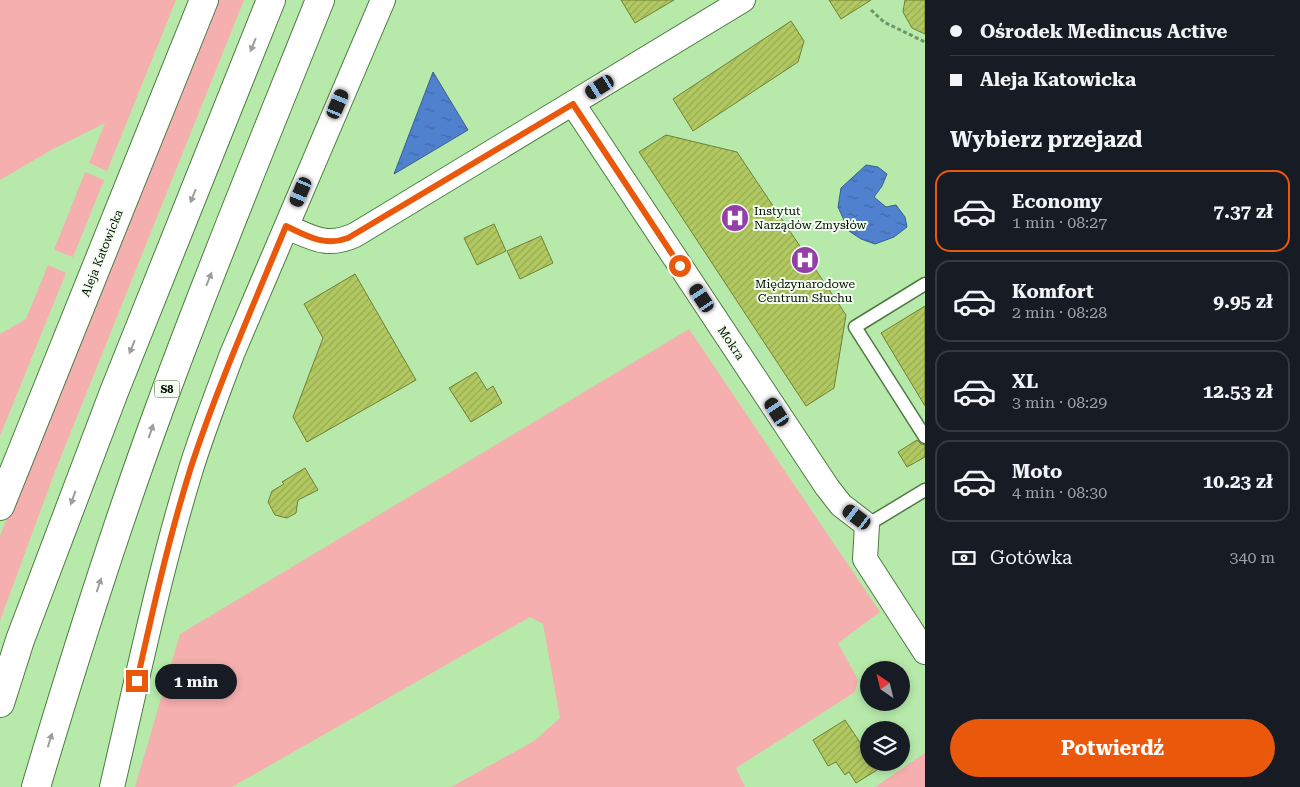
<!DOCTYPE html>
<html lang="pl">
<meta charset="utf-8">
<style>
:root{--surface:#171b24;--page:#242831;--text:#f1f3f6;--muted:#9ea1a6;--line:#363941;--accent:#ea580c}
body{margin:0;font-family:"Roboto Serif",serif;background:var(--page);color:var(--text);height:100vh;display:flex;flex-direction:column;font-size:19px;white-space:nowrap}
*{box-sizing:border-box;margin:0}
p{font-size:16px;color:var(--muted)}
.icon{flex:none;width:28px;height:28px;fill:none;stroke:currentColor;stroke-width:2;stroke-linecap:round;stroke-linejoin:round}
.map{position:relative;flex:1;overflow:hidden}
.drawer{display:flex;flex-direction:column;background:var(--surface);width:375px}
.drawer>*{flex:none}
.banner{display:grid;align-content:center;height:110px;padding:0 25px;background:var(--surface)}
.needle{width:32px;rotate:325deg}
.tools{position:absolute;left:860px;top:661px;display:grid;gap:10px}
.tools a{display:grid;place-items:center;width:50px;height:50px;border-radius:50%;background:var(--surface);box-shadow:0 2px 8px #0003;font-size:25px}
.end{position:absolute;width:22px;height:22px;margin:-11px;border:6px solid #ea580c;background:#fff;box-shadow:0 0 0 2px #fff}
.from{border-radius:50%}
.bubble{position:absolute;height:35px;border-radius:18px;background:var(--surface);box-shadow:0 2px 8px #0003;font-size:16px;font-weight:700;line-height:35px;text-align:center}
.car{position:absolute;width:15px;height:30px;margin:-15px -8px;border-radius:6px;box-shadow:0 0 4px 1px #0007;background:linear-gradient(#222 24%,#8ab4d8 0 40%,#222 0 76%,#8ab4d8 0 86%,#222 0)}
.banner b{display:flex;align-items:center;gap:18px;height:48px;font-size:19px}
.banner b+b{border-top:1px solid var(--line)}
.banner i{width:12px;height:12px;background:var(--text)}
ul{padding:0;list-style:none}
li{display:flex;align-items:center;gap:15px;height:82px;margin:0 10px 8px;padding:0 15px;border:2px solid var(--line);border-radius:15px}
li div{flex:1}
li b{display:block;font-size:19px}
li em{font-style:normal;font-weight:700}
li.active{border-color:var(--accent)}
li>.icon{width:45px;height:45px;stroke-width:1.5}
h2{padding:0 25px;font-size:22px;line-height:60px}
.pay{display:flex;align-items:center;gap:12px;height:55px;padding:0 25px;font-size:19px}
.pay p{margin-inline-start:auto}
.cta{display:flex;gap:10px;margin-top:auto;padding:10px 25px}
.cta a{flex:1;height:58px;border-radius:30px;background:var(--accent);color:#fff;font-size:20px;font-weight:700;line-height:58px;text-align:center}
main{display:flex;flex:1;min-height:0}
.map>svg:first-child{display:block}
</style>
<main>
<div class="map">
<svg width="925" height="787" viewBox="0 0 925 787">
<defs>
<pattern id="water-ripples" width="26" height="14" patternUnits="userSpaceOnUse" patternTransform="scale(1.25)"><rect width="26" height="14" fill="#5081cf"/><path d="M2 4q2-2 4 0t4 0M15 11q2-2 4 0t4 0" fill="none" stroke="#4068a6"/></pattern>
<pattern id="building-hatch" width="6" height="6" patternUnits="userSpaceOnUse" patternTransform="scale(1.25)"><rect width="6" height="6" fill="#b2c861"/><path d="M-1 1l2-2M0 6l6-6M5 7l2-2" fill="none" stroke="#97ab52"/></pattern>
</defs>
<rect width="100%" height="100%" fill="#b7eaaa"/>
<!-- grass -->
<g fill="#f6afaf">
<polygon points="0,0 176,0 107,171 89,163 105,123 53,149 0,180"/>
<polygon points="215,0 244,0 54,474 0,621 0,536"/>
<polygon points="85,172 104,180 73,257 54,250"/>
<polygon points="48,265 66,273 0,436 0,334 26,319"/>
<polygon points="689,329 880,612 838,643 858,680 855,692 736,768 745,787 451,787 534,741 560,718 543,624 530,617 232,787 135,787 180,634"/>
<polygon points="925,753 925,787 875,787"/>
</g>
<!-- water -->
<g fill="url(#water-ripples)" stroke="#395f91">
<polygon points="433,72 468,130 394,174"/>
<polygon points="866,165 878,167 887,174 882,186 874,197 886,207 896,205 905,217 907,227 894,237 875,244 861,239 849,231 838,207 841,188"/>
</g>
<!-- building -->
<g fill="url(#building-hatch)" stroke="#718035">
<polygon points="621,0 674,0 635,23"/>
<polygon points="829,0 871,0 841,19"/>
<polygon points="905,0 925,0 925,34 912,28 903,12"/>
<polygon points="791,21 804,41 798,62 693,131 673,99"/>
<polygon points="666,135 737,152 846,315 834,388 806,406 639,152"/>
<polygon points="494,224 506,251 477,265 464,238"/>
<polygon points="541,236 553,263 520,279 507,251"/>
<polygon points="355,274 416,380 307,442 293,417 323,338 304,304"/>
<polygon points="925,306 925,406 881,333"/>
<polygon points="476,372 487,390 493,386 502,403 471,422 449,388"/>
<polygon points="917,440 921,444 925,445 925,457 907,467 898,452"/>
<polygon points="305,468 318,490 298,500 296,513 287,518 275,515 268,502 272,491 284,484 282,482"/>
<polygon points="845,720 861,744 864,742 869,749 869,762 878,762 882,767 856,783 849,772 845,775 836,762 828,766 813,740"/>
</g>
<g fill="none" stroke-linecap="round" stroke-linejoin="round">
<defs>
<g id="service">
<polyline points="925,284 855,327 925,437"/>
<polyline points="867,525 925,490"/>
</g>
<g id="minor">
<polyline points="573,104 827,487 841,505 867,525 865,559 925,652"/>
<path d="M287,227C313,238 327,248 355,235L743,0"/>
<path d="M112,787C137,681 159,573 191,469C203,430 218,392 232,354L383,0"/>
</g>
<polyline id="tertiary" points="0,506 204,0"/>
<g id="motorway">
<polyline points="0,703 20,640 114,392 271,0"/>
<path d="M36,787C74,659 114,532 160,407C210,270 266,135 320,0"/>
</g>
</defs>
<!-- service casing -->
<use href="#service" stroke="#4d7b41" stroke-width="15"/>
<!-- minor casing -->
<use href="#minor" stroke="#4d7b41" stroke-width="26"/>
<!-- tertiary casing -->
<use href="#tertiary" stroke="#4d7b41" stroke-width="30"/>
<!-- motorway casing -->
<use href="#motorway" stroke="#4d7b41" stroke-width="30"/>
<!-- path -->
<polyline stroke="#709467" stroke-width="3" stroke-dasharray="4 2.5" stroke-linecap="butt" points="871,10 884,22 925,42"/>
<!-- service -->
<use href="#service" stroke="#fff" stroke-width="12"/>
<!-- minor -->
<use href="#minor" stroke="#fff" stroke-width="24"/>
<!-- tertiary -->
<use href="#tertiary" stroke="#fff" stroke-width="28"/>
<!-- motorway -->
<use href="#motorway" stroke="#fff" stroke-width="28"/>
</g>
<!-- one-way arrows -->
<defs><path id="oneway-solid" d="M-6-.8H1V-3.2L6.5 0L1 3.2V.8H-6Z" transform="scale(1.25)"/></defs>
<g fill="#9a9f99">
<use href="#oneway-solid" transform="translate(253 45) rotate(112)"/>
<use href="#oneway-solid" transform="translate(193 196) rotate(112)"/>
<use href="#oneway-solid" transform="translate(209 279) rotate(-68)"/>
<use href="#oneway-solid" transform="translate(132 347) rotate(112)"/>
<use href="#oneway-solid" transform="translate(151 431) rotate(-71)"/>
<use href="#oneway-solid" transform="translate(73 498) rotate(110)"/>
<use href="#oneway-solid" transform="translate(99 585) rotate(-72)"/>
<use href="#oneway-solid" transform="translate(50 740) rotate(-73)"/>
</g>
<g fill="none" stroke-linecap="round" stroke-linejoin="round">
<!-- route -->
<path stroke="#ea580c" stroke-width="6" d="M137,681C153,609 169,537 191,467C218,385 253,306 286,226C307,236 325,247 348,238L573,104L680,266"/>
</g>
<!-- icons -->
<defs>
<symbol id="hospital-disc" viewBox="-11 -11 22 22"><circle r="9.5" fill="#953eaa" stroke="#f3fef1"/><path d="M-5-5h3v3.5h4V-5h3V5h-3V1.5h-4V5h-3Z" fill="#fff"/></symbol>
</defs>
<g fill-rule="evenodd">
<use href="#hospital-disc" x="719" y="202" width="32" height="32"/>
<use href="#hospital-disc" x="789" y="244" width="32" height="32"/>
</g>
<g text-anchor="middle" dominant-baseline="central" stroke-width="4" stroke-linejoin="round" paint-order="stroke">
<!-- shield labels -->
<rect fill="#f3fef1" stroke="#4a5748" stroke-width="1" x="154.5" y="380.5" width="25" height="17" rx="4"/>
<g font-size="11" font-weight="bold" fill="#021000">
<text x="167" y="389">S8</text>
</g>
<!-- poi labels -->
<g font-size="12" fill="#021000" stroke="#f3fef1" text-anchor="start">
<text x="754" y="211">Instytut<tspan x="754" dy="14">Narządów Zmysłów</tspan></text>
<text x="805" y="284" text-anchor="middle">Międzynarodowe<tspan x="805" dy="14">Centrum Słuchu</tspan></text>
</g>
<!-- street labels -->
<g font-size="12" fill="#021000" stroke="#f3fef1">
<text transform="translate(102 253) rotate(-68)">Aleja Katowicka</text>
<text transform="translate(731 343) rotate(56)">Mokra</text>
</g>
</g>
</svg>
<div class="tools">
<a><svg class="needle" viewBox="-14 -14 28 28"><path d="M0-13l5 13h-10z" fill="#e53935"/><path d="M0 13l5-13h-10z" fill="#9ea1a6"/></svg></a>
<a><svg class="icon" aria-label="layers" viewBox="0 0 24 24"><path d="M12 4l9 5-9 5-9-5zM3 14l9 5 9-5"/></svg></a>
</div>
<i class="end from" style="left:680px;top:266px"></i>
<i class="end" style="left:137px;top:681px"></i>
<div class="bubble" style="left:155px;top:664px;width:82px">1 min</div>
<i class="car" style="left:600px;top:87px;rotate:238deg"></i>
<i class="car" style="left:338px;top:104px;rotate:23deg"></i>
<i class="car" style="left:301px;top:192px;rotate:203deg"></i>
<i class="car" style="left:702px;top:298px;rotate:326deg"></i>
<i class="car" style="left:777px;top:412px;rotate:327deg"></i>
<i class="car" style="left:857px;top:517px;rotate:307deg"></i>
</div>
<section class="drawer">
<div class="banner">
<b><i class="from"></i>Ośrodek Medincus Active</b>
<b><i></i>Aleja Katowicka</b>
</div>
<h2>Wybierz przejazd</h2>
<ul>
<li class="active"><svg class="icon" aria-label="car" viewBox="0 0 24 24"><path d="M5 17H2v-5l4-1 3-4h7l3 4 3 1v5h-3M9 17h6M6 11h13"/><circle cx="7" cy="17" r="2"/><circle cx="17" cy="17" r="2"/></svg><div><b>Economy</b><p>1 min · 08:27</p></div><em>7.37 zł</em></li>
<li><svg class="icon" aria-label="car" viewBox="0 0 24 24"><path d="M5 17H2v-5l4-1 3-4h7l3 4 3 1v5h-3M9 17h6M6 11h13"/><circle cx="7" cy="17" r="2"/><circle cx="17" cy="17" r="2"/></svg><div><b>Komfort</b><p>2 min · 08:28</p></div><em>9.95 zł</em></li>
<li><svg class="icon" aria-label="car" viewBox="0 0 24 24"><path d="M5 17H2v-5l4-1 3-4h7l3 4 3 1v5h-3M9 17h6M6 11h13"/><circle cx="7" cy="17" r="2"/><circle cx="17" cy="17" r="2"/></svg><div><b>XL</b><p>3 min · 08:29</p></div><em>12.53 zł</em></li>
<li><svg class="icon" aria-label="car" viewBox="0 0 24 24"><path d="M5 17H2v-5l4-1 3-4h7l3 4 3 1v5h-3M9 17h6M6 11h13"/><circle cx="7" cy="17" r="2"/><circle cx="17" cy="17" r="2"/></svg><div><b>Moto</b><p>4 min · 08:30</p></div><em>10.23 zł</em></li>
</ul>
<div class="pay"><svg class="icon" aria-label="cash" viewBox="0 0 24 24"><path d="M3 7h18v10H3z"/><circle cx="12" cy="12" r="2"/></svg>Gotówka<p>340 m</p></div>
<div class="cta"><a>Potwierdź</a></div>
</section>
</main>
